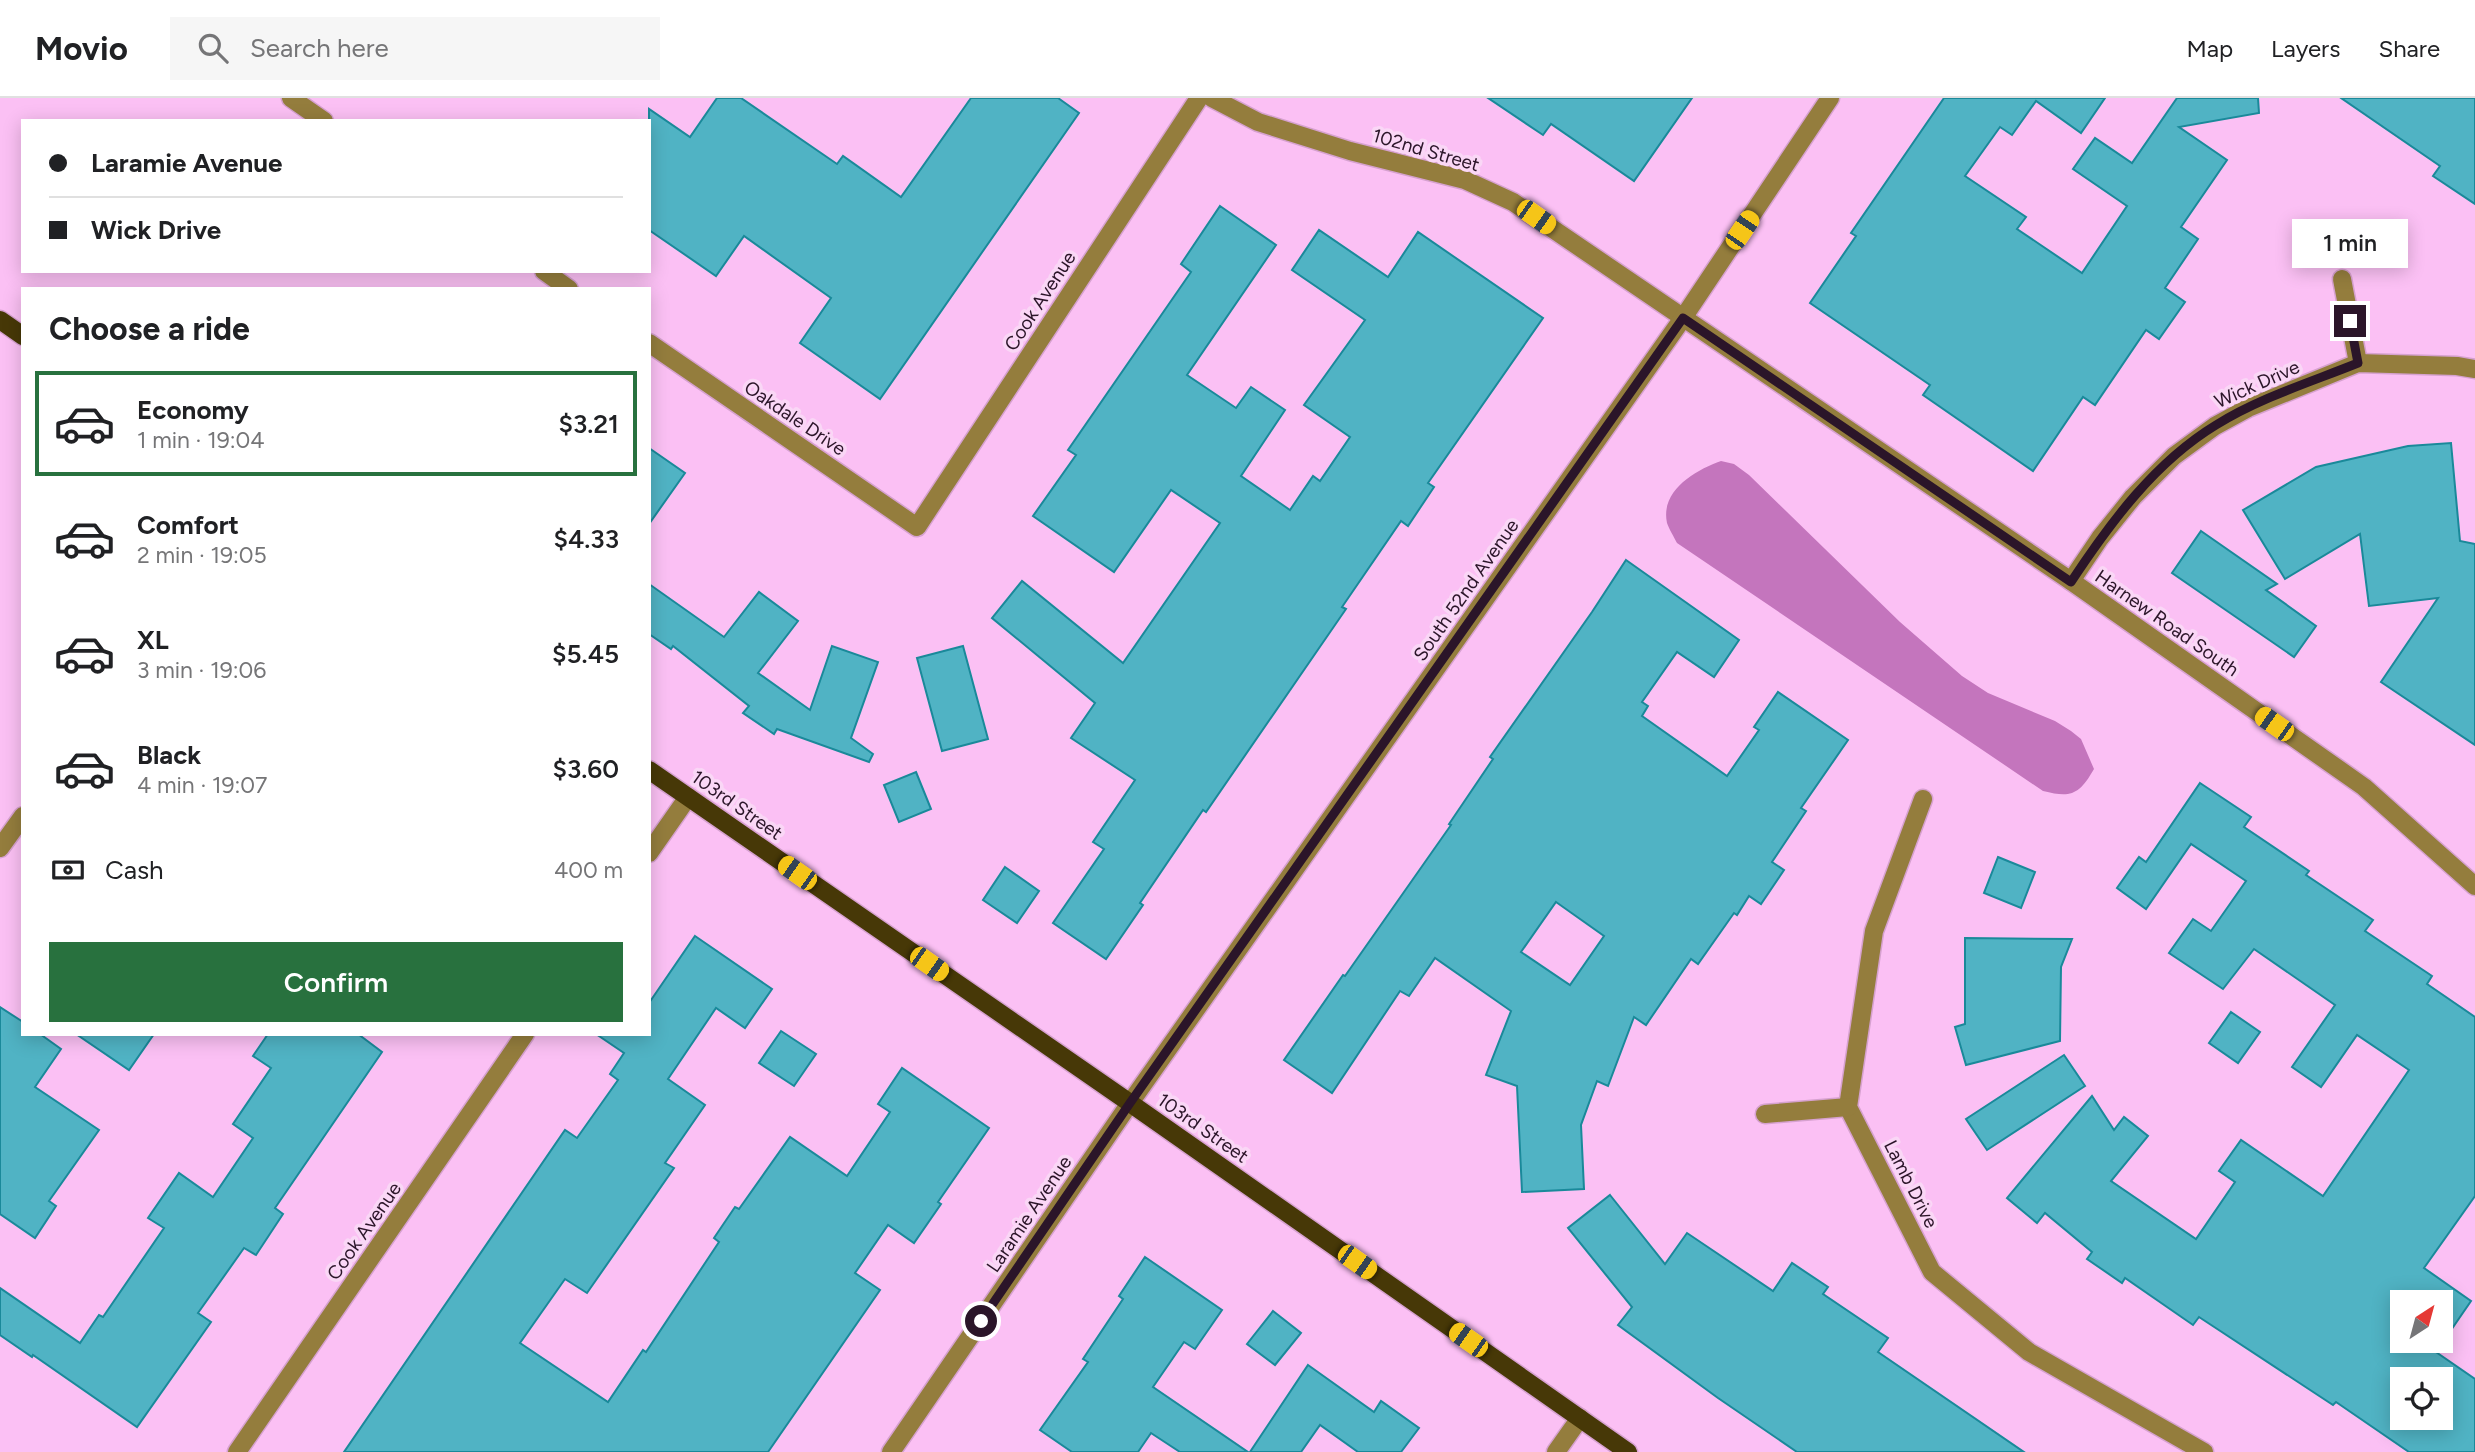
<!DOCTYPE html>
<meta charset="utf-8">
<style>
:root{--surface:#fff;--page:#f6f6f6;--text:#202124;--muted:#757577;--line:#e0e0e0;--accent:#28713e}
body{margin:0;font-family:Figtree,sans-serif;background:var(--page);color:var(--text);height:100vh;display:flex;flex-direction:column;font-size:26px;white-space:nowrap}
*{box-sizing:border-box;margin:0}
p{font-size:23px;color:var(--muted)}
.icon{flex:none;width:38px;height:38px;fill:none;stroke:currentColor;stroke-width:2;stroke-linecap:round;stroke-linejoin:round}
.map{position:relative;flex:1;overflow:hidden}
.panel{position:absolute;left:21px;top:189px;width:630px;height:749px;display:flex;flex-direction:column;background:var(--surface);border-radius:0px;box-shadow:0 4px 18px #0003}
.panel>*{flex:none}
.top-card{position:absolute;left:21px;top:21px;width:630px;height:154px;border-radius:0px;box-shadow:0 4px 18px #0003;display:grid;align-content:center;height:154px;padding:0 28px;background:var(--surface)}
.needle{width:46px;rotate:36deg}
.controls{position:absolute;left:2390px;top:1192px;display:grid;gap:14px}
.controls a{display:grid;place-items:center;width:63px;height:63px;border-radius:0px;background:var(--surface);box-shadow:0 4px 18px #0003;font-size:35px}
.end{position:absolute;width:32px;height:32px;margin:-16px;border:9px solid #2b1529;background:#fff;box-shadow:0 0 0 4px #fff}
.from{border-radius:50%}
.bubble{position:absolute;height:49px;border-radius:0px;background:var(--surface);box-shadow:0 4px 18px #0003;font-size:23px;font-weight:600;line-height:49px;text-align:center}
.car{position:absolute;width:21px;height:42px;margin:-21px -10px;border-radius:9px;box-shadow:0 0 5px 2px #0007;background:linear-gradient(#f5c518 24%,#345 0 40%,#f5c518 0 76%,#345 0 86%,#f5c518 0)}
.top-card b{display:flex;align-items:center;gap:24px;height:66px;font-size:26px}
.top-card b+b{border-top:2px solid var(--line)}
.top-card i{width:18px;height:18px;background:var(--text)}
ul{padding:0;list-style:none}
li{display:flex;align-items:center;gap:21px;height:105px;margin:0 14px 10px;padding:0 14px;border:4px solid transparent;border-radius:0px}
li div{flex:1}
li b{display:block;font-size:26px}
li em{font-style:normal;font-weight:600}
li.on{border-color:var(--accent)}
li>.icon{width:63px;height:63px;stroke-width:1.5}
h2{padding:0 28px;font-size:32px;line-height:84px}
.pay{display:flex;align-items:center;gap:18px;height:77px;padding:0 28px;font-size:26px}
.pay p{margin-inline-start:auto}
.primary-button{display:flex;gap:14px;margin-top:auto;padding:14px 28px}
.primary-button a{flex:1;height:80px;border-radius:0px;background:var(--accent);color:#fff;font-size:28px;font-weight:600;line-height:80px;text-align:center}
header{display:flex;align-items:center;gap:42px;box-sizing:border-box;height:98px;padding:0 35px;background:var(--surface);border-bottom:2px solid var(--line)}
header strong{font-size:33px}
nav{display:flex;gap:38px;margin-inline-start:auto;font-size:24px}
.search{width:490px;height:63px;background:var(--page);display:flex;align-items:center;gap:18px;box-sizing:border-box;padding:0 24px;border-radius:0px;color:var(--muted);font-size:26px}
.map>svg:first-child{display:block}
</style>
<header>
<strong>Movio</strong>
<div class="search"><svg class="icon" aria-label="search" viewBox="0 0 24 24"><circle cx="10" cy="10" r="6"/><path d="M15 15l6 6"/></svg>Search here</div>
<nav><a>Map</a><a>Layers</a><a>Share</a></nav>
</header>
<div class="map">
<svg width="2475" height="1354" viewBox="0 0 2475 1354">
<rect width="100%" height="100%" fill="#fbc0f4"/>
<!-- water -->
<path fill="#c475bd" d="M1721,363L1734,366L1749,377L1900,524L1962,578L1988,595L2055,623L2071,633L2081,641L2094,671C2079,697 2071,700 2043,693L1677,445C1674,439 1669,431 1667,425C1660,392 1696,372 1721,363Z"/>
<!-- building -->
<g fill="#50b3c4" stroke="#1a899a" stroke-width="2" fill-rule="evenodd">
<polygon points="717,0 741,0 837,66 843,58 901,99 971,0 1058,0 1079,15 880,301 800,245 831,200 744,138 716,178 649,132 649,11 690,39"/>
<polygon points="1488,0 1692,0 1634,83 1551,26 1543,37"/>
<polygon points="1944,0 2105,0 2081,35 2036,3 2012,37 2000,29 1965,78 2026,119 2017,131 2082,175 2127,108 2073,71 2095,40 2132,65 2177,0 2258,0 2259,15 2179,29 2227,62 2181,129 2198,141 2165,190 2185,204 2159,241 2146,232 2095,307 2083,299 2033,373 1923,297 1930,287 1810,205 1856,138 1851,135"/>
<polygon points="2341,0 2475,0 2475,106 2433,78 2440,68"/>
<polygon points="1220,108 1276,147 1187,277 1236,310 1251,289 1285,312 1241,378 1290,412 1313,378 1320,383 1350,339 1304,307 1365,222 1292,172 1319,132 1388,179 1418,134 1543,220 1428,385 1434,389 1408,428 1401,423 1342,509 1346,511 1206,714 1203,712 1140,805 1143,807 1106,861 1053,825 1104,751 1093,744 1135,682 1071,640 1095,605 992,520 1022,483 1123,565 1220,425 1171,392 1114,474 1033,418 1076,357 1068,352 1191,174 1181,166"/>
<polygon points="2451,345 2460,443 2475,446 2475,647 2381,584 2438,500 2369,508 2360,436 2285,481 2243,412 2316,369 2408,348"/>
<polygon points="649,350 685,375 649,426"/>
<polygon points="2201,433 2277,486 2266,492 2316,528 2294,559 2172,475"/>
<path d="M1626,462L1739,542L1714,579L1677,554L1642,604L1648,608L1642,618L1727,678L1759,632L1754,629L1778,594L1848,642L1801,710L1806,713L1772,764L1784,772L1761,806L1749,798L1737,817L1734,815L1698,866L1691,861L1646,927L1634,919L1608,988L1597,983L1581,1027L1584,1091L1522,1094L1517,988L1486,977L1511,913L1435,860L1409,898L1400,893L1332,995L1284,962L1343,877L1345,878L1451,727L1449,726L1493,661L1490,659L1592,514ZM1556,804L1604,838L1570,887L1521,854Z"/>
<polygon points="649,486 724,539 759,494 798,523 758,575 810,612 832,548 878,564 851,640 873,656 869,664 777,631 774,636 743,615 749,608 673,548 671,551 649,536"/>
<polygon points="963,548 988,641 942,653 917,560"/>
<polygon points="916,674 931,711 899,724 884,687"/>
<path d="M2200,685L2251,719L2244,729L2309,773L2306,777L2373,822L2365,833L2432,878L2427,886L2475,919V1098L2424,1170L2471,1203L2436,1254L2475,1281V1354H2409L2336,1304L2333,1307L2199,1219L2193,1227L2125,1180L2122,1185L2087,1161L2092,1154L2045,1115L2037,1125L2007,1100L2092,998L2114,1032L2124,1019L2148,1038L2111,1083L2196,1141L2235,1084L2219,1073L2241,1042L2323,1098L2409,972L2357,937L2321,989L2292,969L2335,907L2254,851L2223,891L2169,855L2193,821L2211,833L2246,783L2191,746L2146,811L2117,790L2139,759L2146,764ZM2403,1204H2441V1242H2403ZM2403,1281H2441V1320H2403Z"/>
<polygon points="1998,759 2035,774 2021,810 1984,795"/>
<polygon points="1005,769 1039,793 1017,825 983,802"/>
<polygon points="695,838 772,891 745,930 716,910 668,981 705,1007 665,1065 674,1070 587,1195 565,1181 520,1245 608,1304 643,1252 646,1254 719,1144 714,1140 735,1109 739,1111 790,1039 847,1078 890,1014 878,1006 902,970 989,1030 938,1104 941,1106 914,1145 888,1127 855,1175 880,1192 768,1354 344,1354 565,1032 577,1040 618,982 610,976 624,955 596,936 649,936 649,905"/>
<polygon points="1965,840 2072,841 2061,869 2060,943 1966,967 1955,929 1965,926"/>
<polygon points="0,909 23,924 23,936 40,936 61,951 35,989 99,1032 49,1103 56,1108 35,1140 0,1116"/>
<polygon points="2231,914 2260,934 2238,965 2209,945"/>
<polygon points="781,933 816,956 794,988 759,965"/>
<polygon points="76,936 154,936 129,972"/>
<polygon points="268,936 358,936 382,954 275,1110 283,1116 256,1157 244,1150 198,1215 211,1224 137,1329 33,1257 32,1259 0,1237 0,1190 80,1245 99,1217 103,1219 164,1130 148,1120 179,1075 213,1099 253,1040 233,1026 271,970 253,958"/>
<polygon points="2064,957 2085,988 1987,1052 1966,1021"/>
<polygon points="1610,1097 1665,1166 1687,1135 1773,1193 1792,1165 1828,1189 1823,1196 1888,1240 1878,1254 2024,1354 1797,1354 1718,1300 1618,1227 1632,1209 1568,1130"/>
<polygon points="1145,1159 1222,1212 1195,1251 1184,1244 1153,1289 1248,1354 1180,1354 1151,1335 1138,1354 1072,1354 1040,1332 1088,1264 1083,1261 1123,1201 1119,1198"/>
<polygon points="1273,1213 1301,1235 1275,1267 1247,1246"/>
<polygon points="1308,1267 1374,1314 1381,1303 1419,1330 1401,1354 1358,1354 1320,1327 1301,1354 1250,1354"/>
</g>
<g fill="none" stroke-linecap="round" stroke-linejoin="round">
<defs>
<g id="minor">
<polyline points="291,0 324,23"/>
<polyline points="1212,0 1258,24 1350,53 1465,82 1513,104 2071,483 2364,689 2475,788"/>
<polyline points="544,173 569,191"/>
<polyline points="2342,181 2358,265"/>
<polyline points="649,245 917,429 1199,0"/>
<polyline points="2071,483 2100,440 2133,399 2174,358 2215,328 2248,310 2358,265 2457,268 2475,271"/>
<polyline points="1923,701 1874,833 1848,1009 1932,1174 2029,1254 2204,1354"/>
<polyline points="0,750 23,718"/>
<polyline points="649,755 688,699"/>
<polyline points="1765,1016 1848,1009"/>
<polyline points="237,1354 525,936"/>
<polyline points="891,1354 1130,1005 1683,220 1830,0"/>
<polyline points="1556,1354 1580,1320"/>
</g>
<g id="major">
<polyline points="0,222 23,238"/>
<polyline points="649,672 1130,1005 1628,1354"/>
</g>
</defs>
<!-- minor casing -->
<use href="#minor" stroke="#d6a1cf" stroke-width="21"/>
<!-- major casing -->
<use href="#major" stroke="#d6a1cf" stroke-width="21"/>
<!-- minor -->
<use href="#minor" stroke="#947d3d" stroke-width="18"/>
<!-- major -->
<use href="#major" stroke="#473807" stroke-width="18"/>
</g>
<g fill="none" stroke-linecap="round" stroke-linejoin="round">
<!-- route -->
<path stroke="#2b1529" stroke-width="9" d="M981,1223L1130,1005L1683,220L2071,484C2110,425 2155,364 2216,327C2259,300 2311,284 2358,265L2350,223"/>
</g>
<g text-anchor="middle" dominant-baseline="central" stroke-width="7" stroke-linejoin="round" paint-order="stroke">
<!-- street labels -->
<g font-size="19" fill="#2b1529" stroke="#fad7f6">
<text transform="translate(1426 52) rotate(16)">102nd Street</text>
<text transform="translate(1040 203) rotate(-57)">Cook Avenue</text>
<text transform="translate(2257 286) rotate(-24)">Wick Drive</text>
<text transform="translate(795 320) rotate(34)">Oakdale Drive</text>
<text transform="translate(1466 492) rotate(-55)">South 52nd Avenue</text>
<text transform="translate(2167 525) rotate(35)">Harnew Road South</text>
<text transform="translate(737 707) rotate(35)">103rd Street</text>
<text transform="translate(1203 1030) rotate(35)">103rd Street</text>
<text transform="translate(1911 1086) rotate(63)">Lamb Drive</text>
<text transform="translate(1029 1116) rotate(-56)">Laramie Avenue</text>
<text transform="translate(364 1133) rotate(-55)">Cook Avenue</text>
</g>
</g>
</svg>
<div class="controls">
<a><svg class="needle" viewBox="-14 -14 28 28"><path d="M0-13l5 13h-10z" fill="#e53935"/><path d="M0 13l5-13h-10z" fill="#757577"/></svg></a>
<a><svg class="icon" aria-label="locate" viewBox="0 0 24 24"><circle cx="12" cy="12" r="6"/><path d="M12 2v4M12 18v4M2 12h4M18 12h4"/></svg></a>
</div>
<i class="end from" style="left:981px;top:1223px"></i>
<i class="end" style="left:2350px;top:223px"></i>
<div class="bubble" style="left:2292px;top:121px;width:116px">1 min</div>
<i class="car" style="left:1536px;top:119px;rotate:125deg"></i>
<i class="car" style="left:1742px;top:132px;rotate:34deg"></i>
<i class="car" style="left:2274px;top:626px;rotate:305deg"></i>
<i class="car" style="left:797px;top:775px;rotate:305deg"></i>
<i class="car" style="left:929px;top:866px;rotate:125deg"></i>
<i class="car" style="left:1357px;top:1164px;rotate:125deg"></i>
<i class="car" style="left:1468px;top:1242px;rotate:305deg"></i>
<div class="top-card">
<b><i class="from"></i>Laramie Avenue</b>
<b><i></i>Wick Drive</b>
</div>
<section class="panel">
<h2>Choose a ride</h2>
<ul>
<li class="on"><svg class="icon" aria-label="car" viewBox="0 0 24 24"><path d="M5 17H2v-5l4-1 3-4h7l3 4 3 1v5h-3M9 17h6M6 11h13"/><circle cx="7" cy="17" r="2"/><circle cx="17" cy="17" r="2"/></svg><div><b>Economy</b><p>1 min · 19:04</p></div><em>$3.21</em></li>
<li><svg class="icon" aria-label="car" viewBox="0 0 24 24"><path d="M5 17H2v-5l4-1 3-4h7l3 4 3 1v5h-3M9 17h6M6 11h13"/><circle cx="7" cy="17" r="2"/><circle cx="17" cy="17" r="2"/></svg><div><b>Comfort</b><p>2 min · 19:05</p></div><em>$4.33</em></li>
<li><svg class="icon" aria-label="car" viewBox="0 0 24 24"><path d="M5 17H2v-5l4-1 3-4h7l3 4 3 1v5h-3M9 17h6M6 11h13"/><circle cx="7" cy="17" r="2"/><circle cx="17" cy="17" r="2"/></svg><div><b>XL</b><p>3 min · 19:06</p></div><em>$5.45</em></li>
<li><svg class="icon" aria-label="car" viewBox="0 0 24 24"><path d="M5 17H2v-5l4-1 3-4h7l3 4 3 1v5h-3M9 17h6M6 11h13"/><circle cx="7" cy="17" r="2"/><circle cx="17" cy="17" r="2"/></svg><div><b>Black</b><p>4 min · 19:07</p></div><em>$3.60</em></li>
</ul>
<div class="pay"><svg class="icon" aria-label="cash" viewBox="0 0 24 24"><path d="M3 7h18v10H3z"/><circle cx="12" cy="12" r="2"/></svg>Cash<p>400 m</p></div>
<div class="primary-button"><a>Confirm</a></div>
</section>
</div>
